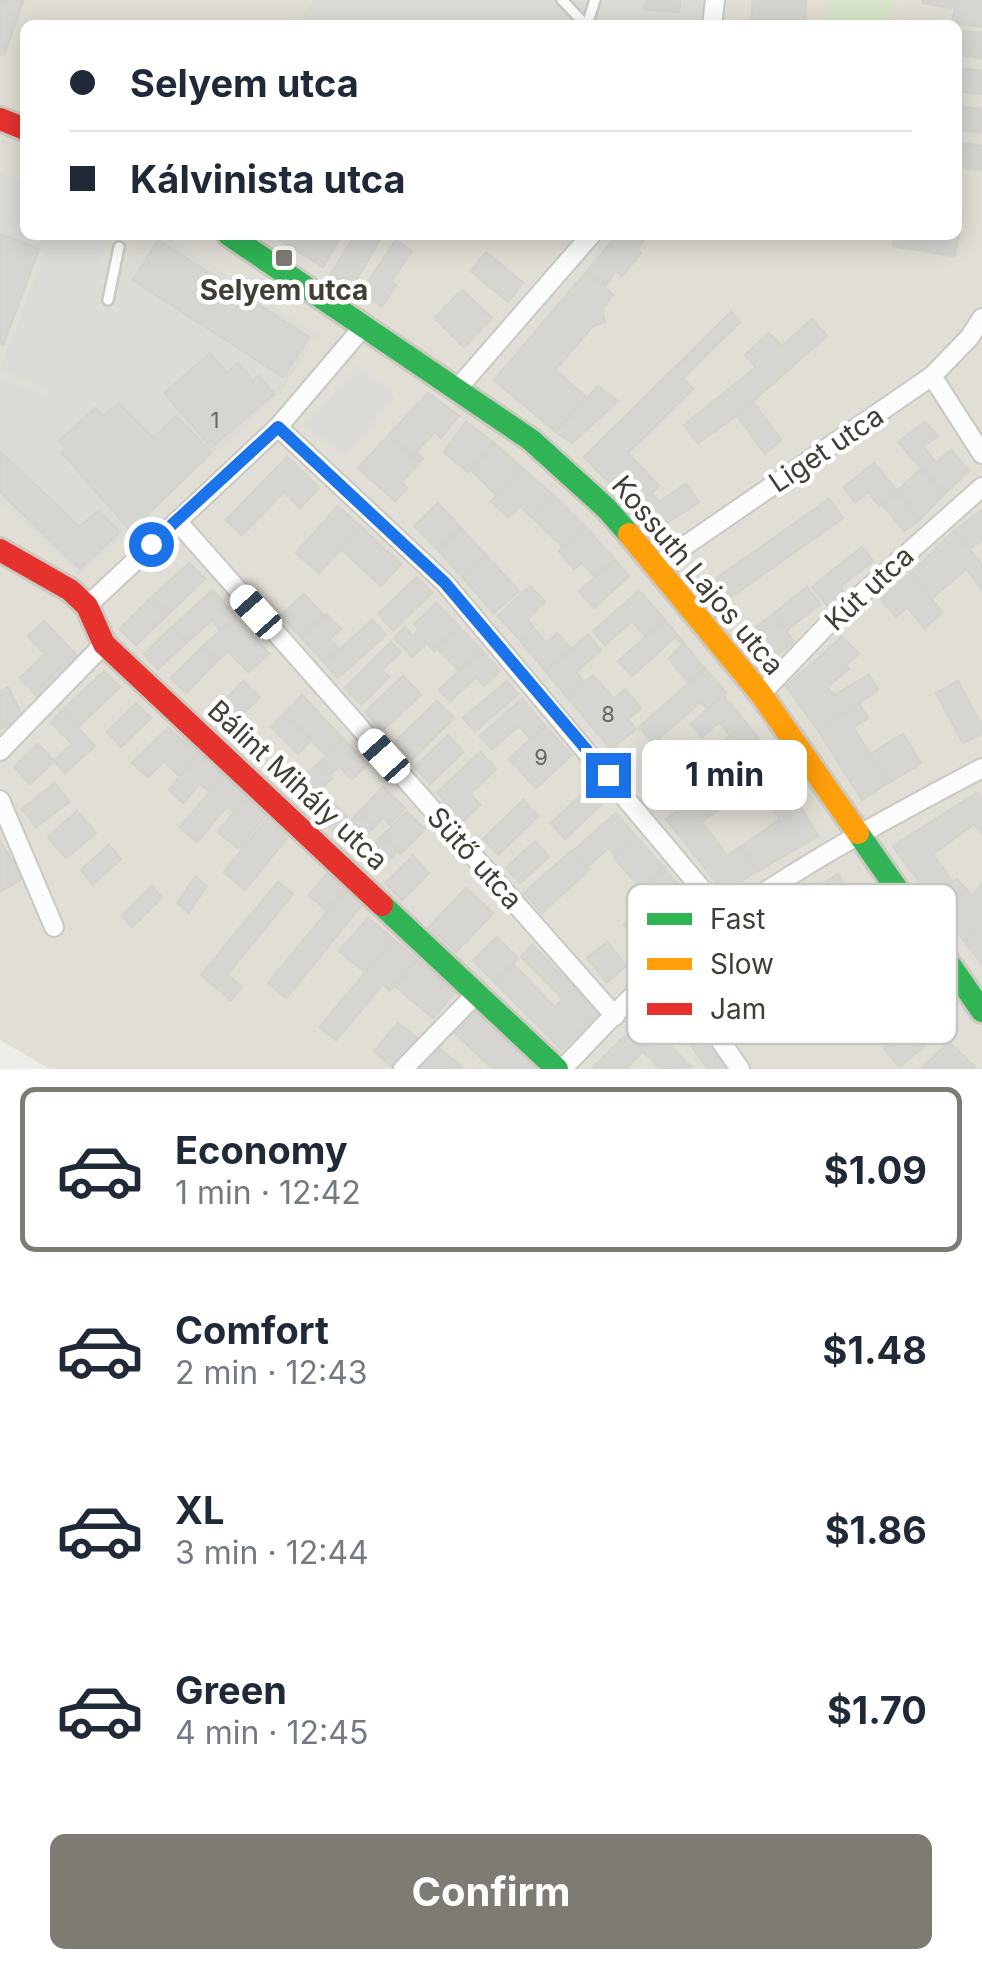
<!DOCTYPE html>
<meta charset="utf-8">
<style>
:root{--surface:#fff;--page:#f6f6f7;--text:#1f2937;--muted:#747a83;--line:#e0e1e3;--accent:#7e7a74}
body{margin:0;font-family:Inter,sans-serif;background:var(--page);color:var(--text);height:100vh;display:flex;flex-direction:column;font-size:38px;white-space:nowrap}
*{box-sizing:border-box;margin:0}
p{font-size:32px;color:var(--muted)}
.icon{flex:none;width:55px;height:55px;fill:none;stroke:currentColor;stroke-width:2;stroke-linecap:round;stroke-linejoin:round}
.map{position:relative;height:1069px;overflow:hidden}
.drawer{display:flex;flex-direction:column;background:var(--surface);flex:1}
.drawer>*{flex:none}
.hud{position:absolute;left:20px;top:20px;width:942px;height:220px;border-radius:15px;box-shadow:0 5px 25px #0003;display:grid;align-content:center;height:220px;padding:0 50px;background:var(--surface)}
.end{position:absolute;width:45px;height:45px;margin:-22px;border:12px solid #1a73e8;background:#fff;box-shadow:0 0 0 5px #fff}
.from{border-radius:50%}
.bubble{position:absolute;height:70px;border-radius:15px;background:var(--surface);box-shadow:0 5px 25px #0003;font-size:32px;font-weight:700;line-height:70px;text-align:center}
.car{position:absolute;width:30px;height:60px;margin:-30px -15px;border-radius:12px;box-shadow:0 0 8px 2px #0007;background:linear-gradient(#fff 24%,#345 0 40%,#fff 0 76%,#345 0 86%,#fff 0)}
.hud b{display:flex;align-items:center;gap:35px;height:95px;font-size:38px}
.hud b+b{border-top:2px solid var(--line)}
.hud i{width:25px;height:25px;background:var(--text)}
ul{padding:18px 0 0;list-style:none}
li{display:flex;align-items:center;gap:30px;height:165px;margin:0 20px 15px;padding:0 30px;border:5px solid transparent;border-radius:15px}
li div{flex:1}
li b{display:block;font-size:38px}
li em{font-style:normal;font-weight:700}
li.current{border-color:var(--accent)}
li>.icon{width:90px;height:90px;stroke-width:1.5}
.primary-button{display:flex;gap:20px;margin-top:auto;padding:20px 50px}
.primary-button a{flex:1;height:115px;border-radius:15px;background:var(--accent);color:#fff;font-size:40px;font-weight:700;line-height:115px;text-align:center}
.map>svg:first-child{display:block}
</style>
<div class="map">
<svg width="982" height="1069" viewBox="0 0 982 1069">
<rect width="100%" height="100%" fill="#edece8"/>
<!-- residential -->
<polygon fill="#e1ded6" points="0,0 469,0 496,25 25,25 25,235 958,235 958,25 708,25 710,0 982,0 982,1069 50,1069 0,1040"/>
<!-- industrial -->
<g fill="#dddbd6">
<polygon points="313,0 710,0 708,25 299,25"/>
<polygon points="146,235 165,235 317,335 280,394 80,575 0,500 0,377 48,396 99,262 121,270"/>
</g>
<!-- education -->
<polygon fill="#e3dfd4" points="740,0 912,0 904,25 738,25"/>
<!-- green -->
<polygon fill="#d9e5ca" points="830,0 895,0 889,25 824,25"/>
<!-- parking -->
<g fill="#dcdbd8">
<polygon points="0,173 25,183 25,235 110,235 49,391 0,370 45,252 0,234"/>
<polygon points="358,365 395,397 344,457 307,425"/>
</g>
<!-- building -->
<g fill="#d7d5d1" stroke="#d5d3ce" stroke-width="2.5">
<polygon points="0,0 24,0 4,55 0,54"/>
<polygon points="646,0 680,0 679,12 645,9"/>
<polygon points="753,0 806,1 805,25 751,25"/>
<polygon points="923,0 982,0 982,27 952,23 955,8 923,3"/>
<polygon points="963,31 982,33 982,58 959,55"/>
<polygon points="958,68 982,71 982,94 958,91"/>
<polygon points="958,106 982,109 982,133 958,130"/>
<polygon points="958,143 982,146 982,170 958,166"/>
<polygon points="958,214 962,215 955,256 893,246 895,235 958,235"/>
<polygon points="0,234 39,249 3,345 0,344"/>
<polygon points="272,235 342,235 323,267"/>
<polygon points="355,235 383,235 351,288 330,275"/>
<polygon points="617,235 640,235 645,239 637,249 641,253 622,276 616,271 605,286 587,271"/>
<polygon points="158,240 309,337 283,377 133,280"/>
<polygon points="396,240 412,251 391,281 396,285 382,306 361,292"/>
<polygon points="486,252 523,283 508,302 471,271"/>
<polygon points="587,271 613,295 602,309 605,322 593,326 555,370 586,397 556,432 494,380"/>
<polygon points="462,290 492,318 464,347 435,318"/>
<polygon points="731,312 740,322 683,378 693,389 628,453 659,486 635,509 584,457"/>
<polygon points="812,319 827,336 737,415 698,443 684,425 756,367 745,355 769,333 782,346"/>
<polygon points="210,353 227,373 238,363 253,381 259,376 274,394 211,447 164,393"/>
<polygon points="598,386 618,401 572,443 556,432"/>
<polygon points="428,393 459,416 441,438 435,432 416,452 423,458 419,463 389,435"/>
<polygon points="752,401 781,440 765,454 737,415"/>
<polygon points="119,403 154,438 176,416 211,452 131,531 62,453 66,448 59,441 95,408 104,416"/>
<polygon points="466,422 494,443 468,472 444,452"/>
<polygon points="925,422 938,436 923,446 936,463 951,450 969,471 944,494 898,442"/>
<polygon points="389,435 419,463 402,482 407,488 395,501 358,468"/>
<polygon points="494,443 521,467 496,495 472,471"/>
<polygon points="0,451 79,527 99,511 120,532 80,569 0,492"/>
<polygon points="287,457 319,488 300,508 284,492 242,535 226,520"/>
<polygon points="874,463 897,491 879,506 868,492 855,502 844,487"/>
<polygon points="521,467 553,495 532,517 520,506 509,517 491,502"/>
<polygon points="922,468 944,494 920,519 897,491"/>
<polygon points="686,484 699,502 656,530 635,509 652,493 659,502"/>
<polygon points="897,491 920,519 904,531 882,504"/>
<polygon points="553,495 586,527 563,547 532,517"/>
<polygon points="829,499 843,518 721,604 707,585"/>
<polygon points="438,503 461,528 438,550 414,526"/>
<polygon points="338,506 361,527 319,573 296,553"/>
<polygon points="982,510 982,540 969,549 954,531"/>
<polygon points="361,527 401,564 381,586 341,549"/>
<polygon points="586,527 615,560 595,577 582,562 574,569 559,551"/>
<polygon points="461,528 486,555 462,577 438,550"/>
<polygon points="954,531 982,565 982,590 966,569 931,599 910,574"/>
<polygon points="862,547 873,561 840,587 847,597 831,610 812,587"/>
<polygon points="486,555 519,591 494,613 462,577"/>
<polygon points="615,560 629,576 594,608 579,591"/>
<polygon points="189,563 205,579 168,614 152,597"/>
<polygon points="910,574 942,612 925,628 907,607 896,617 881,599"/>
<polygon points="417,577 432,593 393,630 378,614"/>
<polygon points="530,586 545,602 527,619 533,627 520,640 498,616"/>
<polygon points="807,587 820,604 786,631 773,614"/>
<polygon points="213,590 236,617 220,630 212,620 187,642 173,626"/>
<polygon points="639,591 665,620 646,637 632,621 605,645 593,631"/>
<polygon points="304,594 324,616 301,637 281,615"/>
<polygon points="152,597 168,614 136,645 120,629"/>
<polygon points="437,603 459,627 434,651 427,643 412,657 394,638 405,627 413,636 419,630 414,624"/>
<polygon points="326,614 341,629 330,639 339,650 325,663 301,637"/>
<polygon points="773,614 794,642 768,662 746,635"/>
<polygon points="236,617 269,654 248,672 228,651 217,661 203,646"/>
<polygon points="372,620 386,635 338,678 325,663"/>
<polygon points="665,620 705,669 689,683 669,659 682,644 675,637 632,676 618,661"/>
<polygon points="44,621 79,658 38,697 20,678 45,654 28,636"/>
<polygon points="173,626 187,642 158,669 144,654"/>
<polygon points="459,627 481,650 459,671 437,647"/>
<polygon points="535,630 547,643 557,633 571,649 546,671 521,642"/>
<polygon points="588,635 601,650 576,672 584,682 567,697 546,671"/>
<polygon points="842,637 859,654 846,665 849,669 827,687 834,695 869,675 878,690 818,730 786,686"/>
<polygon points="391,642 401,652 382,670 389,677 361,705 345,688"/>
<polygon points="203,646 217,661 186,693 171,678"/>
<polygon points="481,650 500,671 484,686 476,677 450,701 439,690"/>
<polygon points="705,669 726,693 708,709 701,702 653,743 639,727"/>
<polygon points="104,671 120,687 78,727 62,711"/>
<polygon points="593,675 614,699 625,689 641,708 628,719 636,729 611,749 567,697"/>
<polygon points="403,676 421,695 382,731 365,712"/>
<polygon points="243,681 260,697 231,726 215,710"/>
<polygon points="507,681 518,694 475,731 463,718"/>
<polygon points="958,681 982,726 982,733 963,743 936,693"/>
<polygon points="8,687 23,717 0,729 0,692"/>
<polygon points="302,695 343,739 326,755 284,714"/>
<polygon points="723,695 747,724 730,736 719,722 702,737 691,724"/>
<polygon points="522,699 545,726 531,739 519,726 492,749 480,736"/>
<polygon points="437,701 454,718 411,760 394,743"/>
<polygon points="136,703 151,718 121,747 107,732"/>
<polygon points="859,704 868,718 853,727 888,783 862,800 818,730"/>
<polygon points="62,711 95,746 65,773 54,761 72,744 51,722"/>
<polygon points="284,714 311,740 298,754 271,727"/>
<polygon points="747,724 765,748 748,760 743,753 711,776 699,759"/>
<polygon points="545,726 572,755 536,788 509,759"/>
<polygon points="168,728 199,754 180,777 164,761 148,777 132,763"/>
<polygon points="903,734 921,763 888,783 870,754"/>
<polygon points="448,735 463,752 430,784 415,767"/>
<polygon points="343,739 368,764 352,779 339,766 329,775 318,764"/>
<polygon points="38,744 54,761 30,784 14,767"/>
<polygon points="765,748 818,836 758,871 742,846 780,819 757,781 702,822 727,856 740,847 756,871 725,893 666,819"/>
<polygon points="480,752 496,769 470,794 480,805 463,821 437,793"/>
<polygon points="199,754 224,776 210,792 200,784 183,803 169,790"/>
<polygon points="318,764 332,778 319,790 326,797 313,811 292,789"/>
<polygon points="224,776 247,796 234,812 227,806 197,842 180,827"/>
<polygon points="55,783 69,802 36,827 22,809"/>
<polygon points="594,783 608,798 565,839 551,823"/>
<polygon points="383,787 405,808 390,824 383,817 374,827 359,812"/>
<polygon points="977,793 982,799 982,833 974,824 933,854 953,883 957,879 966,889 943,914 893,846"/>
<polygon points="247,796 267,813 239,849 218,832"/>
<polygon points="326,797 347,817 333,831 313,811"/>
<polygon points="523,800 538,816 498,855 483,839"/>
<polygon points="77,811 96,833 66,858 48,837"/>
<polygon points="359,812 374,827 365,836 369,841 356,854 337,834"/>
<polygon points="407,812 425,829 400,854 382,836"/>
<polygon points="616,813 636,837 616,856 608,848 587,867 573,851"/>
<polygon points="269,816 290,834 245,890 224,872"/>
<polygon points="382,836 398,851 378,872 362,857"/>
<polygon points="636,837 664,868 641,888 614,858"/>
<polygon points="0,841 23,878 0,892"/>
<polygon points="535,841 549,857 520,883 506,868"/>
<polygon points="109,845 121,859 93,884 81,870"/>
<polygon points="572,850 589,870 542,913 524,893"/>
<polygon points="413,856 429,873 402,900 385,883"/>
<polygon points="664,868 694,904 643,948 624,925 655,898 644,886"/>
<polygon points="328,873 346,889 327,911 309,895"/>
<polygon points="838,874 864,919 837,936 826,919 785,944 768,919"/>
<polygon points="195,877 207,886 189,912 177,903"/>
<polygon points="278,882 293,894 227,975 242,987 231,1000 201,975"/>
<polygon points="982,884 982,924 965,942 943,914 966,889 972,896"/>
<polygon points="152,886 162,897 132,927 122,916"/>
<polygon points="466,888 493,913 456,952 429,927"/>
<polygon points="346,889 363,904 286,998 268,983"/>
<polygon points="368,918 393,939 365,972 339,951"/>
<polygon points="982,924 982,964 965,942"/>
<polygon points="497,937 518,958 495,982 473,961"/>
<polygon points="393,939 417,960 390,991 383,984 336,1040 320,1027"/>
<polygon points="607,942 626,966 607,982 587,958"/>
<polygon points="532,945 599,1013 562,1050 495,982 513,964 555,1007 563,999 521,957"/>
<polygon points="417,960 455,992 433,1018 395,986"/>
<polygon points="676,986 731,1065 726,1069 708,1069 672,1018 663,1024 649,1008"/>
<polygon points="478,1010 537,1066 534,1069 493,1069 455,1033"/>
<polygon points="924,1014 940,1032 900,1067 884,1049"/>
<polygon points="643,1018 691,1067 661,1069 643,1051 627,1067 629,1069 592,1069"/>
<polygon points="398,1023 418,1039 394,1068 374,1051"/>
<polygon points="949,1042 976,1069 921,1069"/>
<polygon points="439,1048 464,1069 417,1068"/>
</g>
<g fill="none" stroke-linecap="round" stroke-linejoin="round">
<defs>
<g id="lane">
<polyline points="562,0 586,25"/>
<polyline points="587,25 595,0"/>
<polyline points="108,300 119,247"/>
</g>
<g id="street">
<polyline points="712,25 715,0"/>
<polyline points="932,376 982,454"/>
<polyline points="458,388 591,235"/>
<polyline points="278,427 445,583 726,918"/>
<polyline points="177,521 615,1016"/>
<polyline points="657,565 932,376 969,338 982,318"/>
<polyline points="87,606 278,427 364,326"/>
<polyline points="761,694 830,622 982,487"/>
<polyline points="0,751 104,644"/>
<polyline points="0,800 54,927"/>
<polyline points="667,964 740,1069"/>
<polyline points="403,1069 476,994"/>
<path d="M562,1069C598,1033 632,993 671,961C765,883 874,825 982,768"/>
</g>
<g id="fast">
<polyline points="229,235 531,440 606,508 629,534"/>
<polyline points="858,833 982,1011"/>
<polyline points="382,905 557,1069"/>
</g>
<polyline id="slow" points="629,534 761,694 858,833"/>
<g id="jam">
<polyline points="0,119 25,129"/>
<polyline points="0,550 70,590 87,606 104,644 382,905"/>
</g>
</defs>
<!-- lane casing -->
<use href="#lane" stroke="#c9c8c4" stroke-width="14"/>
<!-- street casing -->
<use href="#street" stroke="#c9c8c4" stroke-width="22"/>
<!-- fast casing -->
<use href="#fast" stroke="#cbc9c0" stroke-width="28"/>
<!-- slow casing -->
<use href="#slow" stroke="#cbc9c0" stroke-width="28"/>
<!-- jam casing -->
<use href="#jam" stroke="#cbc9c0" stroke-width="28"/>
<!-- lane -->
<use href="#lane" stroke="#fcfcfc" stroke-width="9"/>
<!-- street -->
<use href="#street" stroke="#fcfcfc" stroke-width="18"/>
<!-- fast -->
<use href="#fast" stroke="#30b455" stroke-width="22"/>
<!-- slow -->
<use href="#slow" stroke="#ff9f0a" stroke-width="22"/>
<!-- jam -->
<use href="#jam" stroke="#e5322d" stroke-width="22"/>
</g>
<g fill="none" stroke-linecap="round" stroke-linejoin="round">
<!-- route -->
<polyline stroke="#1a73e8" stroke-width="12" points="151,544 278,427 445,583 608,775"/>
</g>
<!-- markers -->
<rect fill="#7e7a74" stroke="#fff" stroke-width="4" x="274" y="248" width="20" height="20" rx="5"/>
<g text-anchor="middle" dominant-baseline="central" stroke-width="9" stroke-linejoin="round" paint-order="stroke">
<!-- number labels -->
<g font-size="22" fill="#68645d">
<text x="215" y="420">1</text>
<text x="608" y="714">8</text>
<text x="541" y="757">9</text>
</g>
<!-- poi labels -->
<g font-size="28" font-weight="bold" fill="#423d35" stroke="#fff">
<text x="284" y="290">Selyem utca</text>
</g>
<!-- street labels -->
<g font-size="28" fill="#423d35" stroke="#fff">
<text transform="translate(826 449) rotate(-34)">Liget utca</text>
<text transform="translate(698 575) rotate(50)">Kossuth Lajos utca</text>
<text transform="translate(869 588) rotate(-43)">Kút utca</text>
<text transform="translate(298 785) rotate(43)">Bálint Mihály utca</text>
<text transform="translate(475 858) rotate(48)">Sütő utca</text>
</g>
</g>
<!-- legend -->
<rect x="627" y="884" width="330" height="160" rx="15" fill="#fff" stroke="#c6c5c2" stroke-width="2.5"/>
<rect x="647" y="913" width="45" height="12" fill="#30b455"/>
<rect x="647" y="958" width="45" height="12" fill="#ff9f0a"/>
<rect x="647" y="1003" width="45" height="12" fill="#e5322d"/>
<g font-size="28" fill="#423d35">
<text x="710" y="929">Fast</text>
<text x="710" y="974">Slow</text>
<text x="710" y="1019">Jam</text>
</g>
</svg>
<i class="end from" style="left:151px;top:544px"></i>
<i class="end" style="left:608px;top:775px"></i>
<div class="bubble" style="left:642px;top:740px;width:165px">1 min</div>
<i class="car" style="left:256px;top:612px;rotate:318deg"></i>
<i class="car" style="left:384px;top:756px;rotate:318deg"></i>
<div class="hud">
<b><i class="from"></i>Selyem utca</b>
<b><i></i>Kálvinista utca</b>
</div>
</div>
<section class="drawer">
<ul>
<li class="current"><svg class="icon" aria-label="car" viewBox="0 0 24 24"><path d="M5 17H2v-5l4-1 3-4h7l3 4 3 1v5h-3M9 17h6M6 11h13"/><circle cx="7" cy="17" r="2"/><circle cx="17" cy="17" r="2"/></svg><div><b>Economy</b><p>1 min · 12:42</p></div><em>$1.09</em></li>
<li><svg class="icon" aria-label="car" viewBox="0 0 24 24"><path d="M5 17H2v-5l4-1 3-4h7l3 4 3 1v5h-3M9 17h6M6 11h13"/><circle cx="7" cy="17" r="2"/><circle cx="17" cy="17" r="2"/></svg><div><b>Comfort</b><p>2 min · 12:43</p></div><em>$1.48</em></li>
<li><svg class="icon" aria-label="car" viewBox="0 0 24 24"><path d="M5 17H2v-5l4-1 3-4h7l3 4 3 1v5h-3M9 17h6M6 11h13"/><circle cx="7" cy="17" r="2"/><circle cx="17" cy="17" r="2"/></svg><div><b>XL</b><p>3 min · 12:44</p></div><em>$1.86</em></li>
<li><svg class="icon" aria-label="car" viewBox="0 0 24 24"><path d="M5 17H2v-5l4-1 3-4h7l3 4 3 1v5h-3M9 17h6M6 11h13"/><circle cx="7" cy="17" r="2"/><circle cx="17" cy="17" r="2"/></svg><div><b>Green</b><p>4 min · 12:45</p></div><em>$1.70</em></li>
</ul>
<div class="primary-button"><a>Confirm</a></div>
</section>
